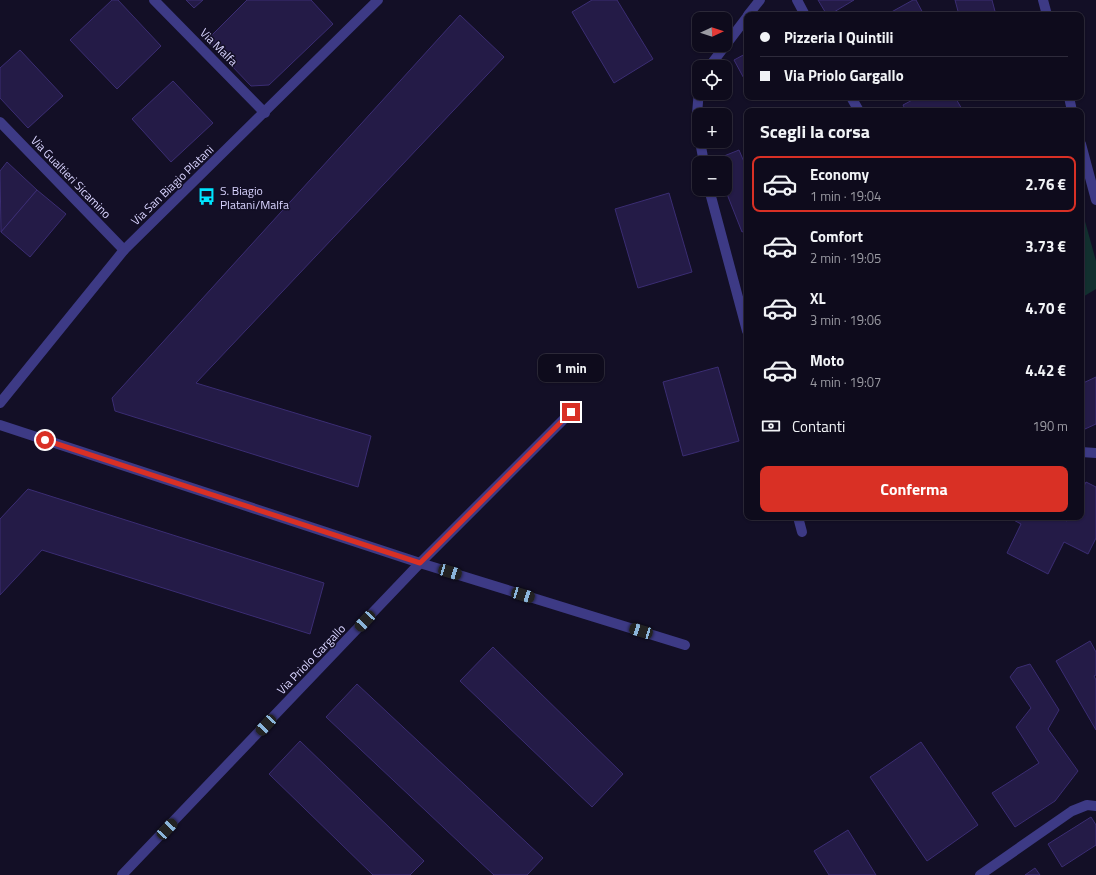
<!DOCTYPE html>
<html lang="it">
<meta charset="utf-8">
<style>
:root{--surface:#0e0b1c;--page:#1c1929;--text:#f1f3f6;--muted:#9b9ba3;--line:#2e2b3b;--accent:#d93025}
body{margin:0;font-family:"Titillium Web",sans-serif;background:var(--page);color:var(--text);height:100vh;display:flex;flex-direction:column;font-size:15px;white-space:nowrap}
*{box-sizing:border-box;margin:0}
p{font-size:13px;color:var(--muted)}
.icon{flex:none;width:22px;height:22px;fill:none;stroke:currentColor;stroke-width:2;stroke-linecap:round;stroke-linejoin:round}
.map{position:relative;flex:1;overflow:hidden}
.drawer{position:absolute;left:744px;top:108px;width:340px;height:412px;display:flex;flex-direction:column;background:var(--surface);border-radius:8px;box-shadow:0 1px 3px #0004,0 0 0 1px var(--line)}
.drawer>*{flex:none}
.hud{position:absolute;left:744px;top:12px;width:340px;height:88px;border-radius:8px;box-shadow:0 1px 3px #0004,0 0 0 1px var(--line);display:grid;align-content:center;height:88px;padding:0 16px;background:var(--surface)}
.needle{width:26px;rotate:87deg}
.tools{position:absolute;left:692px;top:12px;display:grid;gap:8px}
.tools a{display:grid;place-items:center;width:40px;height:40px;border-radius:8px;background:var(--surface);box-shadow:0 1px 3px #0004,0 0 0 1px var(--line);font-size:20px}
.end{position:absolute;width:18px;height:18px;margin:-9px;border:5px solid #d93025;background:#fff;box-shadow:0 0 0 2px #fff}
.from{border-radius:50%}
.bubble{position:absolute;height:28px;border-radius:8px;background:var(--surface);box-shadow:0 1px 3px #0004,0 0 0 1px var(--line);font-size:13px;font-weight:700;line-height:28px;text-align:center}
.car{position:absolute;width:12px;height:24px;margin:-12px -6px;border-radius:5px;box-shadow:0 0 3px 1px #0007;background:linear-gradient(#222 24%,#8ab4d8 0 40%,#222 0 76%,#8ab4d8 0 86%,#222 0)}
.hud b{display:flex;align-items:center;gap:14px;height:38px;font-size:15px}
.hud b+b{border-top:1px solid var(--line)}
.hud i{width:10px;height:10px;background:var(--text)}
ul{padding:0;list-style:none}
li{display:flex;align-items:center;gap:12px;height:56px;margin:0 8px 6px;padding:0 8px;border:2px solid transparent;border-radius:8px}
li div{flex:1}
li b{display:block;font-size:15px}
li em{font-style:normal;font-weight:700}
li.on{border-color:var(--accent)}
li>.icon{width:36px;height:36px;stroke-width:1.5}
h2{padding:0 16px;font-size:18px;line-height:48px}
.pay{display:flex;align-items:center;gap:10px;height:44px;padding:0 16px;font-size:15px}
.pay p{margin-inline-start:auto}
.button{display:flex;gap:8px;margin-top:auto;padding:8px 16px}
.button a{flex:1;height:46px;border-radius:8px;background:var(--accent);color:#fff;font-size:16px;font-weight:700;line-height:46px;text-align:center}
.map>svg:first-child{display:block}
</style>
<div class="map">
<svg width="1096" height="875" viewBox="0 0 1096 875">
<rect width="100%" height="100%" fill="#130f26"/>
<!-- green -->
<polygon fill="#12302f" points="1083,214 1096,261 1096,289 1081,298 1081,215"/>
<!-- building -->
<g fill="#241b47" stroke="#3b2d73">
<polygon points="112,0 118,0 161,46 117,89 70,40"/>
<polygon points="186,0 203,0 194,8"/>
<polygon points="247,0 311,0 333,24 269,85 251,86 207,40"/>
<polygon points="592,0 617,0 653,59 614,83 572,12"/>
<polygon points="818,0 854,0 829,15 827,15"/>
<polygon points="913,0 916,0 924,15 886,15"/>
<polygon points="955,0 992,0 996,15 959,15"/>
<polygon points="460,15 504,57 196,383 371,436 358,487 115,411 112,398"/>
<polygon points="20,50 63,96 28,128 0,98 0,68"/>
<polygon points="747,53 747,84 734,60"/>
<polygon points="173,81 213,123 171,162 132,119"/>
<polygon points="918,97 955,97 963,111 906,111 903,105"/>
<polygon points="739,150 747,169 747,230 742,232 725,189 725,163 715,163 714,160"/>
<polygon points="7,162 37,190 1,232 0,171"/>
<polygon points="37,190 66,214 30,257 1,232"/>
<polygon points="669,193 692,272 638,288 615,209"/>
<polygon points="718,367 739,441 683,456 663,382"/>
<polygon points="1096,377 1096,424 1085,429 1081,419 1081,384"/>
<polygon points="1086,482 1096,487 1096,538 1088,554 1064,542 1048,574 1007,553 1021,524 1008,517 1058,517 1067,521 1069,517 1081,517 1081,492"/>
<polygon points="28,489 324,583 310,634 42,550 0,595 0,519"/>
<polygon points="1090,641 1096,652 1096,675 1094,676 1096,680 1096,730 1056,661"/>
<polygon points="493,647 623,774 592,807 460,681"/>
<polygon points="1030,664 1059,710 1048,729 1078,771 1055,801 1015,827 992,793 1039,763 1016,727 1031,708 1010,677 1017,668"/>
<polygon points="357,684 543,858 527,875 494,875 326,717"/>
<polygon points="300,741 424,861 410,875 373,875 269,774"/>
<polygon points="921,742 978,825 927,861 870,777"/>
<polygon points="1091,817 1096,825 1096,845 1062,867 1048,844"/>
<polygon points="848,830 876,875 829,875 814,851"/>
<polygon points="1035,868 1040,875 1025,875"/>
</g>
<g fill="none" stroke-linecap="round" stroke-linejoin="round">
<!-- street -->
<g stroke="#3d3a85" stroke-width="10">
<polyline points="154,0 265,113"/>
<polyline points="797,0 805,15"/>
<polyline points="1043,0 1047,15"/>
<polyline points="748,15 760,0"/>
<polyline points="709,67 747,17"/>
<polyline points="699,90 697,114 699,134"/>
<polyline points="851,97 859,111"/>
<polyline points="1069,97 1072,111"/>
<polyline points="0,122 124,250"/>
<polyline points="700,141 704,163"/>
<polyline points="1081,144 1096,200"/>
<polyline points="709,189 747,331"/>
<polyline points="0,403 124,250 378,0"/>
<polyline points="0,425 420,563 685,645"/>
<polyline points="1081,452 1096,453"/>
<polyline points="798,517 802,532"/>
<polyline points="122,875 420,563 571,412"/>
<polyline points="980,875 1072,811 1087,805 1096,806"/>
</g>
</g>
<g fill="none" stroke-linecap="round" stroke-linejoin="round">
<!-- route -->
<polyline stroke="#d93025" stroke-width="5" points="45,440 420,563 571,412"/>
</g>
<!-- icons -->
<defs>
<symbol id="bus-bare" viewBox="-9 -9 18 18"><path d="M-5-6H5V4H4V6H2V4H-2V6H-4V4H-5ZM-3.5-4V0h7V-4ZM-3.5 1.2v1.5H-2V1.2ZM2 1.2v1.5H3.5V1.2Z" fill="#00e5ff" stroke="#130f26" stroke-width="2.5" paint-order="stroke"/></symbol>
</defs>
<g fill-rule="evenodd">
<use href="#bus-bare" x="194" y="184" width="25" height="25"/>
</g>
<g text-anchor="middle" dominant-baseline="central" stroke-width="3" stroke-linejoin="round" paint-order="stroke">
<!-- street labels -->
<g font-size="12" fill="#d9d4ff" stroke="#130f26">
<text transform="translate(219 47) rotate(45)">Via Malfa</text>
<text transform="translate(71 177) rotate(46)">Via Gualtieri Sicamino</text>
<text transform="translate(172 185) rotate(-44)">Via San Biagio Platani</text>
<text transform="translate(311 659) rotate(-46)">Via Priolo Gargallo</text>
</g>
<!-- poi labels -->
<g font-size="12" fill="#d9d4ff" stroke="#130f26" text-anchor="start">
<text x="220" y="190">S. Biagio<tspan x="220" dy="14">Platani/Malfa</tspan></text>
</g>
</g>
</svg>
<div class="tools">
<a><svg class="needle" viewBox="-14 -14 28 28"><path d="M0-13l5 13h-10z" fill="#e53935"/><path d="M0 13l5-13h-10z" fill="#9b9ba3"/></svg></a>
<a><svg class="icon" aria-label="locate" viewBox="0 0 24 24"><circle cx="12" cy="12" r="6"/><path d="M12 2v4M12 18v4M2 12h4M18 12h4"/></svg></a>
<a>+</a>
<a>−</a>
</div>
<i class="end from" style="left:45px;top:440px"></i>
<i class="end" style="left:571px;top:412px"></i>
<div class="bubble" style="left:538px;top:354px;width:66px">1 min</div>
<i class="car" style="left:450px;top:572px;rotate:107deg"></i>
<i class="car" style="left:523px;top:595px;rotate:107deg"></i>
<i class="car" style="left:365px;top:621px;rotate:223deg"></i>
<i class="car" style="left:641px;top:631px;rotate:287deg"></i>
<i class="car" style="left:266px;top:725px;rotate:223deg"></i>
<i class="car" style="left:167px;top:829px;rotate:43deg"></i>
<div class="hud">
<b><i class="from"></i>Pizzeria I Quintili</b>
<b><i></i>Via Priolo Gargallo</b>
</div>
<section class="drawer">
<h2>Scegli la corsa</h2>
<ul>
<li class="on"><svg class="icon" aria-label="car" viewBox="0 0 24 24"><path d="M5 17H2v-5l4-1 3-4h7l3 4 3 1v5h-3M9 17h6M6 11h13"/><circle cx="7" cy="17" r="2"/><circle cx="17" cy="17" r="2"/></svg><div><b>Economy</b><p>1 min · 19:04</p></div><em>2.76 €</em></li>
<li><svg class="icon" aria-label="car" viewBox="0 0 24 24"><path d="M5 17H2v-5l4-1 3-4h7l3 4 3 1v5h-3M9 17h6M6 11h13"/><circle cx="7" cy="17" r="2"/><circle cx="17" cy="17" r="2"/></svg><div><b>Comfort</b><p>2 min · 19:05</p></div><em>3.73 €</em></li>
<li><svg class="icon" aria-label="car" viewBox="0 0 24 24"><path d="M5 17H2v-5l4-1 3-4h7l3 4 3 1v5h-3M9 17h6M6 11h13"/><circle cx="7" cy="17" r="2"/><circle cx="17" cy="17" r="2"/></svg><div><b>XL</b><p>3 min · 19:06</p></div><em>4.70 €</em></li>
<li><svg class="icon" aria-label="car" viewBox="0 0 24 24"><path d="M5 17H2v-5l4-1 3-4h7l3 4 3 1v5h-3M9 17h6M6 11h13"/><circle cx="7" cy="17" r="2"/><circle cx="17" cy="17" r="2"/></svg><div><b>Moto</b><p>4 min · 19:07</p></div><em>4.42 €</em></li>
</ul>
<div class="pay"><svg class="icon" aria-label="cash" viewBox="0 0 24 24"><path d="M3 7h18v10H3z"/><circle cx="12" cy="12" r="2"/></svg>Contanti<p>190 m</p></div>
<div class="button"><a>Conferma</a></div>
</section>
</div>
